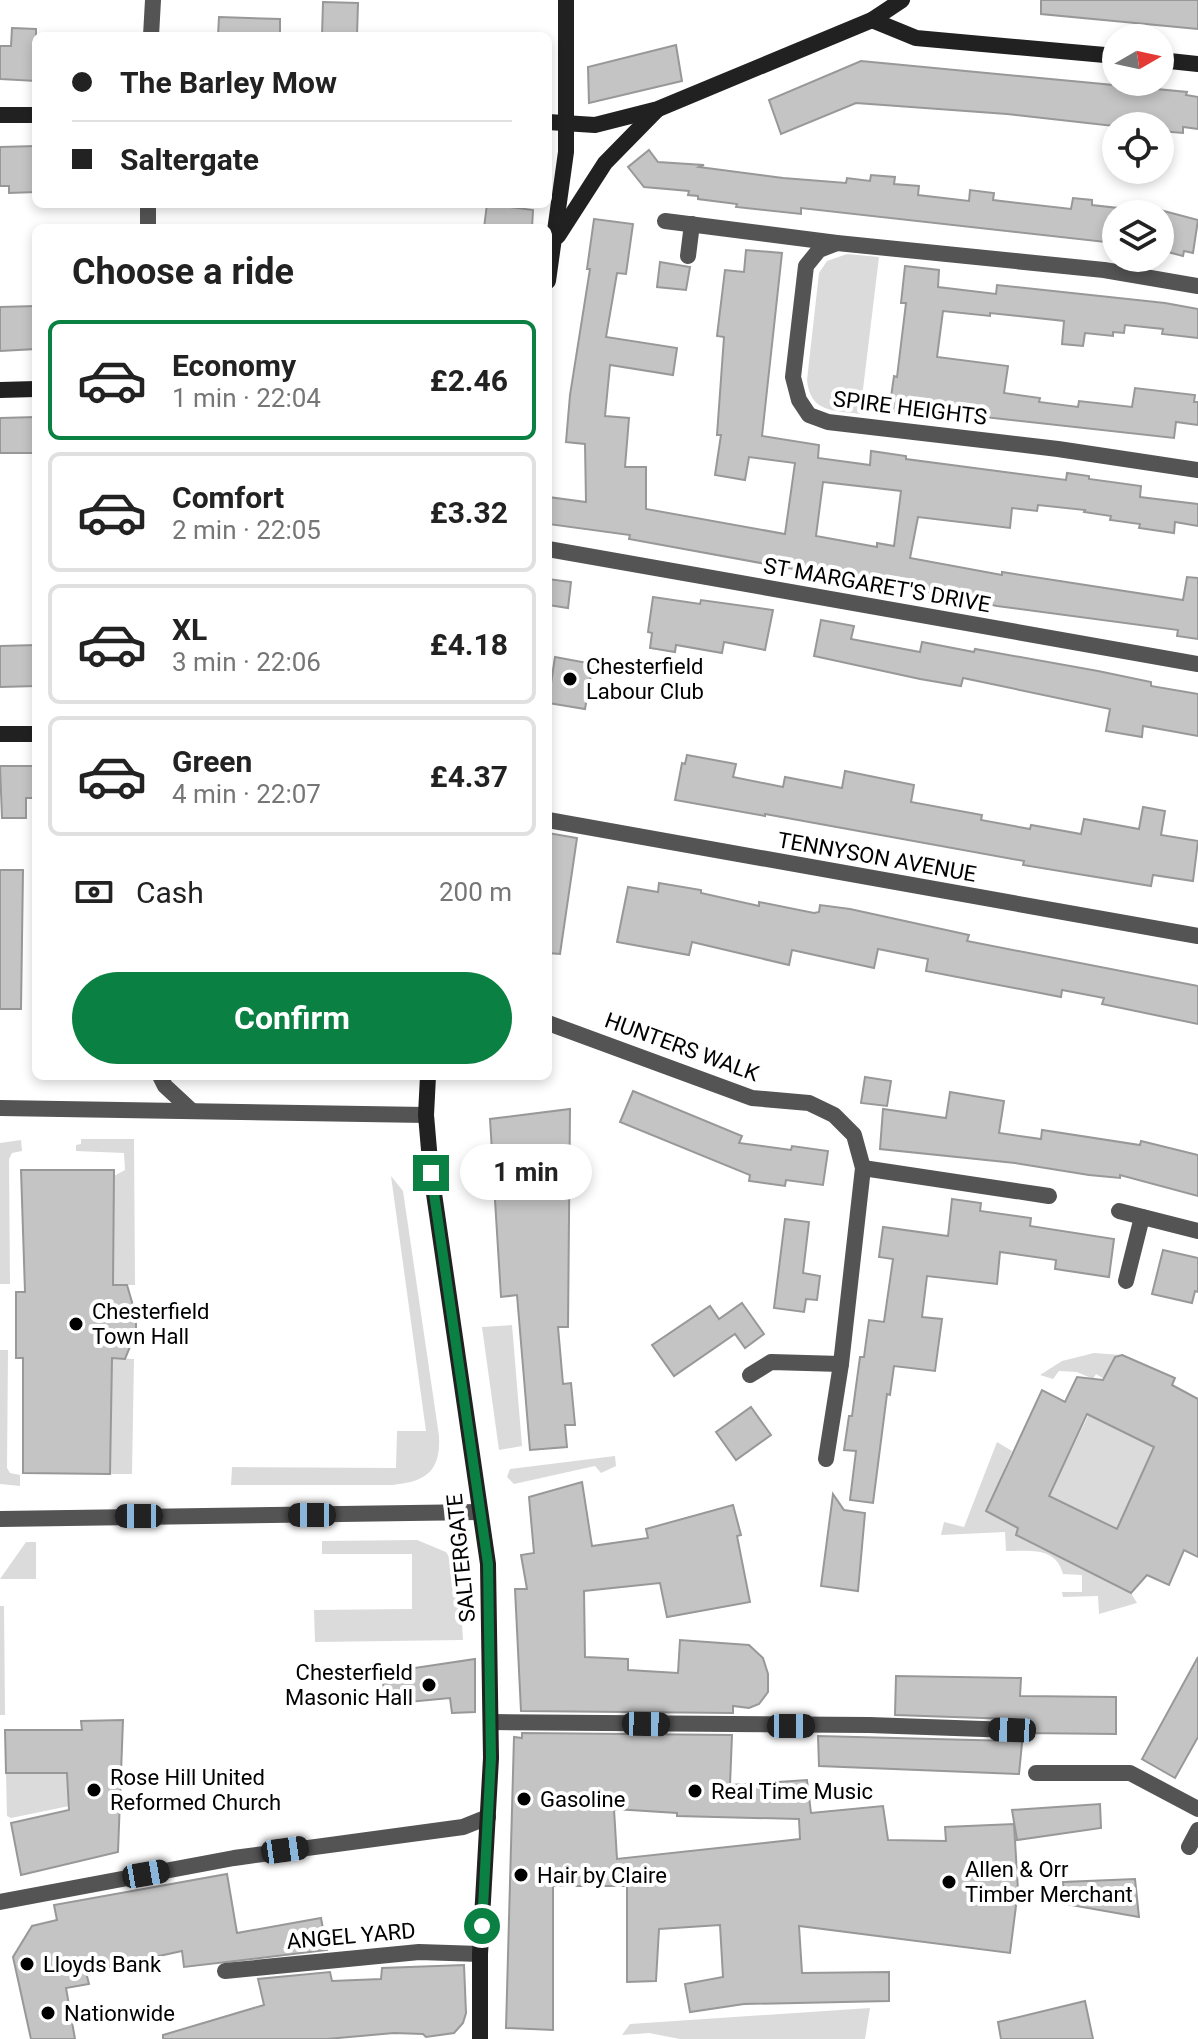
<!DOCTYPE html>
<meta charset="utf-8">
<style>
:root{--surface:#fff;--page:#f6f6f6;--text:#222;--muted:#767676;--line:#e0e0e0;--accent:#0b8043}
body{margin:0;font-family:Roboto,sans-serif;background:var(--page);color:var(--text);height:100vh;display:flex;flex-direction:column;font-size:30px;white-space:nowrap}
*{box-sizing:border-box;margin:0}
p{font-size:26px;color:var(--muted)}
.icon{flex:none;width:44px;height:44px;fill:none;stroke:currentColor;stroke-width:2;stroke-linecap:round;stroke-linejoin:round}
.map{position:relative;flex:1;overflow:hidden}
.panel{position:absolute;left:32px;top:224px;width:520px;height:856px;display:flex;flex-direction:column;background:var(--surface);border-radius:12px;box-shadow:0 4px 12px #0003}
.panel>*{flex:none}
.guide{position:absolute;left:32px;top:32px;width:520px;height:176px;border-radius:12px;box-shadow:0 4px 12px #0003;display:grid;align-content:center;height:176px;padding:0 40px;background:var(--surface)}
.needle{width:52px;rotate:81deg}
.controls{position:absolute;left:1102px;top:24px;display:grid;gap:16px}
.controls a{display:grid;place-items:center;width:72px;height:72px;border-radius:50%;background:var(--surface);box-shadow:0 4px 12px #0003;font-size:40px}
.end{position:absolute;width:36px;height:36px;margin:-18px;border:10px solid #0b8043;background:#fff;box-shadow:0 0 0 4px #fff}
.from{border-radius:50%}
.bubble{position:absolute;height:56px;border-radius:28px;background:var(--surface);box-shadow:0 4px 12px #0003;font-size:26px;font-weight:700;line-height:56px;text-align:center}
.car{position:absolute;width:24px;height:48px;margin:-24px -12px;border-radius:10px;box-shadow:0 0 6px 2px #0007;background:linear-gradient(#222 24%,#8ab4d8 0 40%,#222 0 76%,#8ab4d8 0 86%,#222 0)}
.guide b{display:flex;align-items:center;gap:28px;height:76px;font-size:30px}
.guide b+b{border-top:2px solid var(--line)}
.guide i{width:20px;height:20px;background:var(--text)}
ul{padding:0;list-style:none}
li{display:flex;align-items:center;gap:24px;height:120px;margin:0 16px 12px;padding:0 24px;border:4px solid var(--line);border-radius:12px}
li div{flex:1}
li b{display:block;font-size:30px}
li em{font-style:normal;font-weight:700}
li.selected{border-color:var(--accent)}
li>.icon{width:72px;height:72px;stroke-width:1.5}
h2{padding:0 40px;font-size:36px;line-height:96px}
.pay{display:flex;align-items:center;gap:20px;height:88px;padding:0 40px;font-size:30px}
.pay p{margin-inline-start:auto}
.button{display:flex;gap:16px;margin-top:auto;padding:16px 40px}
.button a{flex:1;height:92px;border-radius:48px;background:var(--accent);color:#fff;font-size:32px;font-weight:700;line-height:92px;text-align:center}
.map>svg:first-child{display:block}
</style>
<div class="map">
<svg width="1198" height="2039" viewBox="0 0 1198 2039">
<rect width="100%" height="100%" fill="#fff"/>
<!-- green -->
<g fill="#dbdbdb">
<path d="M847,254L879,257L860,414C834,410 810,413 807,380L819,273L827,261Z"/>
<polygon points="81,1139 134,1139 135,1285 113,1285 114,1176 125,1170 124,1153 76,1151 76,1145 81,1144"/>
<polygon points="21,1140 22,1151 12,1153 9,1159 10,1284 0,1284 0,1143"/>
<path d="M391,1176L403,1191L439,1436C441,1472 425,1482 392,1485H231L232,1467L396,1468L397,1431H426Z"/>
<polygon points="512,1325 522,1446 499,1450 482,1327"/>
<polygon points="0,1350 8,1350 7,1468 10,1473 20,1475 20,1486 0,1484"/>
<polygon points="1094,1353 1122,1355 1115,1357 1104,1379 1096,1374 1093,1379 1077,1372 1059,1371 1053,1379 1040,1375 1062,1361"/>
<polygon points="112,1358 134,1359 132,1474 110,1474"/>
<polygon points="1089,1414 1154,1447 1117,1528 1049,1496"/>
<path d="M997,1442L1012,1451L987,1511L1018,1528L1032,1544L1131,1593L1137,1603L1099,1614L1098,1596L1063,1597L1062,1592H1082V1575L1063,1574C1056,1546 1029,1551 1006,1551L1005,1532L941,1535L944,1522L964,1527Z"/>
<polygon points="615,1456 616,1466 601,1473 595,1466 514,1484 507,1477 510,1469"/>
<polygon points="417,1540 446,1552 459,1573 463,1640 315,1642 314,1610 412,1609 412,1554 322,1554 322,1541"/>
<polygon points="26,1542 36,1542 36,1579 0,1579"/>
<polygon points="0,1606 4,1606 5,1715 0,1715"/>
<polygon points="6,1773 67,1773 69,1806 11,1818 7,1816"/>
<polygon points="870,2008 865,2039 680,2039 649,2033 622,2035 630,2024"/>
</g>
<!-- building -->
<g fill="#c4c4c4" stroke="#989898" stroke-width="2" fill-rule="evenodd">
<polygon points="1041,0 1198,0 1198,29 1041,14"/>
<polygon points="323,2 358,3 357,36 322,36"/>
<polygon points="219,17 280,19 280,36 218,36"/>
<polygon points="12,28 36,29 36,81 0,79 0,46 11,46"/>
<polygon points="676,45 682,81 589,103 588,67"/>
<polygon points="861,61 1187,92 1186,95 1198,97 1198,129 1183,127 1183,133 1160,131 1160,126 1114,126 1007,114 856,103 781,134 769,100"/>
<polygon points="36,146 36,192 9,193 9,186 0,186 0,147"/>
<polygon points="649,150 658,162 704,165 699,167 783,178 846,183 847,178 870,181 871,175 895,177 894,184 919,186 918,195 969,201 970,190 994,193 993,200 1071,209 1073,198 1092,200 1092,205 1118,208 1114,243 801,208 801,214 736,207 737,204 698,199 698,196 688,195 689,191 644,187 628,167"/>
<polygon points="487,204 533,210 532,228 484,228"/>
<polygon points="1160,210 1198,220 1193,253 1184,251 1183,256 1160,250"/>
<path d="M594,219L633,224L626,274L617,273L606,337L677,348L673,375L610,365L605,416L629,418L625,467H646V509L785,534L795,463L749,457L745,480L715,475L721,435H717L724,337L717,336L725,270L744,272L746,250L782,253L762,436L819,445L818,458L870,465L871,451L906,456V459L1066,480L1067,473L1089,476V479L1141,486L1140,497L1198,504V526L1175,522L1174,533L1139,528L1140,524L1110,520L1111,516L1084,512L1085,510L1038,505L1037,511L1012,508L1010,528L918,517L910,558L1002,575V572L1183,600L1187,577L1198,578V639L1177,636L1178,630L997,606L923,591L924,586L865,574L864,580L821,572V574L629,539L630,535L548,524V497L586,502L585,444L566,442L570,395L590,269H587ZM823,482L901,491L894,546L877,543V547L816,536Z"/>
<polygon points="660,262 690,267 686,290 657,287"/>
<polygon points="905,266 939,270 938,287 996,294 997,285 1165,303 1198,309 1198,338 1162,334 1163,329 1125,325 1124,333 1113,332 1113,336 1085,333 1083,346 1062,344 1064,321 990,313 990,316 943,311 937,357 1008,366 1004,393 1040,398 1039,402 1078,407 1079,401 1132,407 1135,388 1195,395 1194,402 1198,402 1198,425 1176,422 1174,438 922,410 921,415 889,411 894,376 897,377 906,303 901,303"/>
<polygon points="36,306 36,349 0,351 0,307"/>
<polygon points="36,417 36,453 0,453 0,418"/>
<polygon points="548,579 571,582 568,608 548,605"/>
<polygon points="653,597 700,604 701,600 773,610 765,650 724,642 722,653 676,645 675,652 650,648 652,633 648,632"/>
<polygon points="821,620 854,626 851,639 920,652 922,642 974,652 975,649 1098,671 1151,682 1151,686 1198,694 1198,736 1143,726 1142,737 1106,731 1110,709 963,678 961,686 920,679 814,656"/>
<polygon points="36,645 36,686 0,687 0,646"/>
<polygon points="555,657 593,664 585,709 548,703"/>
<polygon points="687,755 736,764 733,777 783,787 785,777 842,788 845,771 914,785 911,802 982,815 981,820 1030,829 1031,825 1081,834 1084,819 1139,829 1143,807 1165,811 1161,835 1198,841 1193,881 1153,875 1151,886 1023,865 1024,861 765,814 765,816 675,800 682,763 685,764"/>
<polygon points="0,766 36,766 36,798 26,798 26,818 2,818"/>
<polygon points="548,833 577,838 560,954 548,953"/>
<polygon points="0,870 23,870 21,1009 0,1009"/>
<polygon points="659,883 701,890 701,893 759,906 759,902 814,913 819,912 820,905 850,909 969,935 967,941 1198,986 1198,1024 1102,1004 1104,998 1062,990 1061,997 926,971 928,959 878,949 874,968 792,950 789,965 692,942 689,955 617,942 628,887 658,892"/>
<polygon points="865,1077 891,1081 887,1106 861,1103"/>
<polygon points="633,1091 742,1136 739,1143 791,1150 792,1146 828,1151 823,1185 786,1180 785,1186 749,1181 750,1175 620,1122"/>
<polygon points="950,1092 1004,1101 999,1133 1041,1139 1042,1130 1140,1145 1141,1141 1198,1155 1198,1196 1120,1175 1120,1178 1089,1175 1015,1163 880,1149 883,1109 946,1118"/>
<polygon points="570,1109 568,1327 558,1327 563,1384 571,1383 575,1425 565,1425 567,1447 530,1450 517,1295 501,1297 490,1119"/>
<polygon points="21,1170 114,1170 113,1285 127,1285 136,1316 136,1332 125,1359 112,1358 110,1474 23,1473 23,1358 16,1358 16,1292 25,1292"/>
<polygon points="952,1199 981,1203 980,1211 1031,1218 1030,1226 1114,1239 1109,1277 1055,1269 1056,1260 1000,1252 997,1284 927,1276 922,1317 942,1319 935,1371 894,1366 890,1395 887,1394 873,1503 850,1500 856,1451 844,1450 849,1416 852,1416 860,1357 864,1357 869,1320 884,1322 893,1259 879,1257 883,1227 948,1236"/>
<polygon points="785,1219 809,1222 803,1273 820,1276 817,1300 806,1299 804,1312 774,1308"/>
<polygon points="1163,1250 1198,1258 1198,1292 1195,1291 1192,1303 1152,1294"/>
<polygon points="742,1303 764,1334 745,1348 735,1334 674,1376 652,1345 710,1306 719,1319"/>
<path d="M1122,1355L1175,1378L1172,1385L1198,1399V1557L1184,1550L1169,1585L1147,1575L1131,1593L1016,1535L1018,1528L986,1511L1042,1390L1065,1402L1077,1377L1103,1380L1115,1357ZM1087,1414L1154,1447L1117,1529L1049,1496Z"/>
<polygon points="751,1407 771,1435 736,1460 716,1432"/>
<polygon points="582,1482 592,1546 648,1538 646,1529 733,1505 741,1535 737,1536 750,1602 667,1617 660,1583 584,1591 585,1657 628,1659 628,1670 678,1673 680,1640 749,1645 763,1658 768,1674 768,1692 759,1704 749,1708 733,1706 733,1713 521,1711 515,1589 527,1589 521,1555 534,1553 529,1497"/>
<polygon points="833,1494 844,1510 865,1513 858,1591 821,1586"/>
<polygon points="1198,1657 1198,1737 1175,1778 1142,1759"/>
<polygon points="475,1659 475,1712 452,1713 450,1698 387,1704 381,1673"/>
<polygon points="896,1676 1021,1678 1020,1696 1116,1697 1116,1734 1023,1733 1019,1774 819,1766 818,1736 1012,1741 1022,1735 1021,1724 1012,1719 895,1715"/>
<polygon points="123,1720 118,1852 21,1875 11,1823 69,1810 67,1773 6,1773 5,1730 82,1730 81,1721"/>
<path d="M522,1733L732,1735L730,1785L807,1780L811,1813L883,1806L888,1840L946,1841L945,1827L1014,1824L1018,1890L1010,1953L799,1926L802,1973L889,1972V2001L744,2004L690,2012L685,1984L723,1977L720,1925L659,1929L656,1981L627,1982V1886H553V2030L506,2028L514,1737L522,1738ZM614,1809L677,1813V1816L799,1819L800,1839L617,1859Z"/>
<polygon points="1100,1804 1101,1828 1017,1840 1012,1810"/>
<polygon points="227,1874 237,1933 321,1918 327,1950 184,1967 182,1951 86,1972 89,1984 66,1988 75,2039 31,2039 13,1957 32,1926 57,1920 54,1905"/>
<polygon points="1135,1879 1139,1917 1065,1904 1063,1882"/>
<polygon points="464,1965 466,2013 463,2023 454,2033 426,2037 423,2034 394,2033 327,2039 163,2039 163,2035 264,2005 258,1979 330,1972 332,1981 381,1979 382,1968"/>
<polygon points="1085,2001 1093,2039 1001,2039 998,2022"/>
</g>
<g fill="none" stroke-linecap="round" stroke-linejoin="round">
<!-- street -->
<g stroke="#545454" stroke-width="16">
<polyline points="151,36 153,0"/>
<polyline points="148,204 148,228"/>
<polyline points="665,221 837,243 1104,270 1198,286"/>
<polyline points="837,243 819,250 806,266 793,377 799,400 809,415 828,422 1058,449 1198,470"/>
<polyline points="688,256 692,224"/>
<polyline points="548,549 1198,664"/>
<polyline points="548,820 1198,936"/>
<polyline points="548,1023 752,1098 809,1103 834,1115 854,1135 863,1168 841,1364 826,1459"/>
<polyline points="160,1076 165,1086 192,1111"/>
<polyline points="0,1108 426,1115"/>
<polyline points="863,1168 1049,1196"/>
<polyline points="1119,1211 1198,1231"/>
<polyline points="1126,1281 1142,1217"/>
<polyline points="750,1375 771,1362 841,1364"/>
<polyline points="0,1519 479,1512"/>
<polyline points="491,1722 869,1725 1012,1730"/>
<polyline points="1036,1773 1130,1773 1198,1809"/>
<polyline points="1189,1847 1198,1830"/>
<polyline points="0,1902 234,1858 463,1827 488,1817"/>
<polyline points="225,1971 419,1952 480,1954"/>
</g>
<!-- secondary -->
<g stroke="#212121" stroke-width="16">
<polyline points="872,20 916,38 1116,56"/>
<polyline points="1160,60 1198,64"/>
<polyline points="0,115 36,115"/>
<polyline points="548,122 595,125 658,109 872,20 902,0"/>
<polyline points="558,236 605,163 657,110"/>
<polyline points="548,281 566,152 566,0"/>
<polyline points="0,390 36,389"/>
<polyline points="0,734 36,734"/>
<polyline points="428,1076 426,1115 431,1173 488,1564 491,1758 480,1954 480,2039"/>
</g>
</g>
<g fill="none" stroke-linecap="round" stroke-linejoin="round">
<!-- route -->
<polyline stroke="#0b8043" stroke-width="10" points="431,1173 488,1564 491,1758 482,1926"/>
</g>
<!-- markers -->
<g fill="#000" stroke="#fff" stroke-width="3">
<circle cx="570" cy="679" r="8"/>
<circle cx="76" cy="1324" r="8"/>
<circle cx="429" cy="1685" r="8"/>
<circle cx="94" cy="1790" r="8"/>
<circle cx="695" cy="1791" r="8"/>
<circle cx="524" cy="1799" r="8"/>
<circle cx="521" cy="1875" r="8"/>
<circle cx="949" cy="1882" r="8"/>
<circle cx="27" cy="1964" r="8"/>
<circle cx="48" cy="2013" r="8"/>
</g>
<g text-anchor="middle" dominant-baseline="central" stroke-width="8" stroke-linejoin="round" paint-order="stroke">
<!-- street labels -->
<g font-size="22" fill="#000" stroke="#fff">
<text transform="translate(910 408) rotate(7)">SPIRE HEIGHTS</text>
<text transform="translate(877 585) rotate(10)">ST MARGARET'S DRIVE</text>
<text transform="translate(877 857) rotate(10)">TENNYSON AVENUE</text>
<text transform="translate(682 1047) rotate(20)">HUNTERS WALK</text>
<text transform="translate(461 1558) rotate(-96)">SALTERGATE</text>
<text transform="translate(351 1936) rotate(-5)">ANGEL YARD</text>
</g>
<!-- poi labels -->
<g font-size="22" fill="#000" stroke="#fff" text-anchor="start">
<text x="586" y="666">Chesterfield<tspan x="586" dy="25">Labour Club</tspan></text>
<text x="92" y="1311">Chesterfield<tspan x="92" dy="25">Town Hall</tspan></text>
<text x="413" y="1672" text-anchor="end">Chesterfield<tspan x="413" dy="25">Masonic Hall</tspan></text>
<text x="110" y="1777">Rose Hill United<tspan x="110" dy="25">Reformed Church</tspan></text>
<text x="711" y="1791">Real Time Music</text>
<text x="540" y="1799">Gasoline</text>
<text x="965" y="1869">Allen &amp; Orr<tspan x="965" dy="25">Timber Merchant</tspan></text>
<text x="537" y="1875">Hair by Claire</text>
<text x="43" y="1964">Lloyds Bank</text>
<text x="64" y="2013">Nationwide</text>
</g>
</g>
</svg>
<div class="controls">
<a><svg class="needle" viewBox="-14 -14 28 28"><path d="M0-13l5 13h-10z" fill="#e53935"/><path d="M0 13l5-13h-10z" fill="#767676"/></svg></a>
<a><svg class="icon" aria-label="locate" viewBox="0 0 24 24"><circle cx="12" cy="12" r="6"/><path d="M12 2v4M12 18v4M2 12h4M18 12h4"/></svg></a>
<a><svg class="icon" aria-label="layers" viewBox="0 0 24 24"><path d="M12 4l9 5-9 5-9-5zM3 14l9 5 9-5"/></svg></a>
</div>
<i class="end from" style="left:482px;top:1926px"></i>
<i class="end" style="left:431px;top:1173px"></i>
<div class="bubble" style="left:460px;top:1144px;width:132px">1 min</div>
<i class="car" style="left:312px;top:1515px;rotate:270deg"></i>
<i class="car" style="left:139px;top:1516px;rotate:270deg"></i>
<i class="car" style="left:646px;top:1724px;rotate:91deg"></i>
<i class="car" style="left:791px;top:1726px;rotate:90deg"></i>
<i class="car" style="left:1012px;top:1730px;rotate:272deg"></i>
<i class="car" style="left:285px;top:1850px;rotate:82deg"></i>
<i class="car" style="left:146px;top:1874px;rotate:80deg"></i>
<div class="guide">
<b><i class="from"></i>The Barley Mow</b>
<b><i></i>Saltergate</b>
</div>
<section class="panel">
<h2>Choose a ride</h2>
<ul>
<li class="selected"><svg class="icon" aria-label="car" viewBox="0 0 24 24"><path d="M5 17H2v-5l4-1 3-4h7l3 4 3 1v5h-3M9 17h6M6 11h13"/><circle cx="7" cy="17" r="2"/><circle cx="17" cy="17" r="2"/></svg><div><b>Economy</b><p>1 min · 22:04</p></div><em>£2.46</em></li>
<li><svg class="icon" aria-label="car" viewBox="0 0 24 24"><path d="M5 17H2v-5l4-1 3-4h7l3 4 3 1v5h-3M9 17h6M6 11h13"/><circle cx="7" cy="17" r="2"/><circle cx="17" cy="17" r="2"/></svg><div><b>Comfort</b><p>2 min · 22:05</p></div><em>£3.32</em></li>
<li><svg class="icon" aria-label="car" viewBox="0 0 24 24"><path d="M5 17H2v-5l4-1 3-4h7l3 4 3 1v5h-3M9 17h6M6 11h13"/><circle cx="7" cy="17" r="2"/><circle cx="17" cy="17" r="2"/></svg><div><b>XL</b><p>3 min · 22:06</p></div><em>£4.18</em></li>
<li><svg class="icon" aria-label="car" viewBox="0 0 24 24"><path d="M5 17H2v-5l4-1 3-4h7l3 4 3 1v5h-3M9 17h6M6 11h13"/><circle cx="7" cy="17" r="2"/><circle cx="17" cy="17" r="2"/></svg><div><b>Green</b><p>4 min · 22:07</p></div><em>£4.37</em></li>
</ul>
<div class="pay"><svg class="icon" aria-label="cash" viewBox="0 0 24 24"><path d="M3 7h18v10H3z"/><circle cx="12" cy="12" r="2"/></svg>Cash<p>200 m</p></div>
<div class="button"><a>Confirm</a></div>
</section>
</div>
